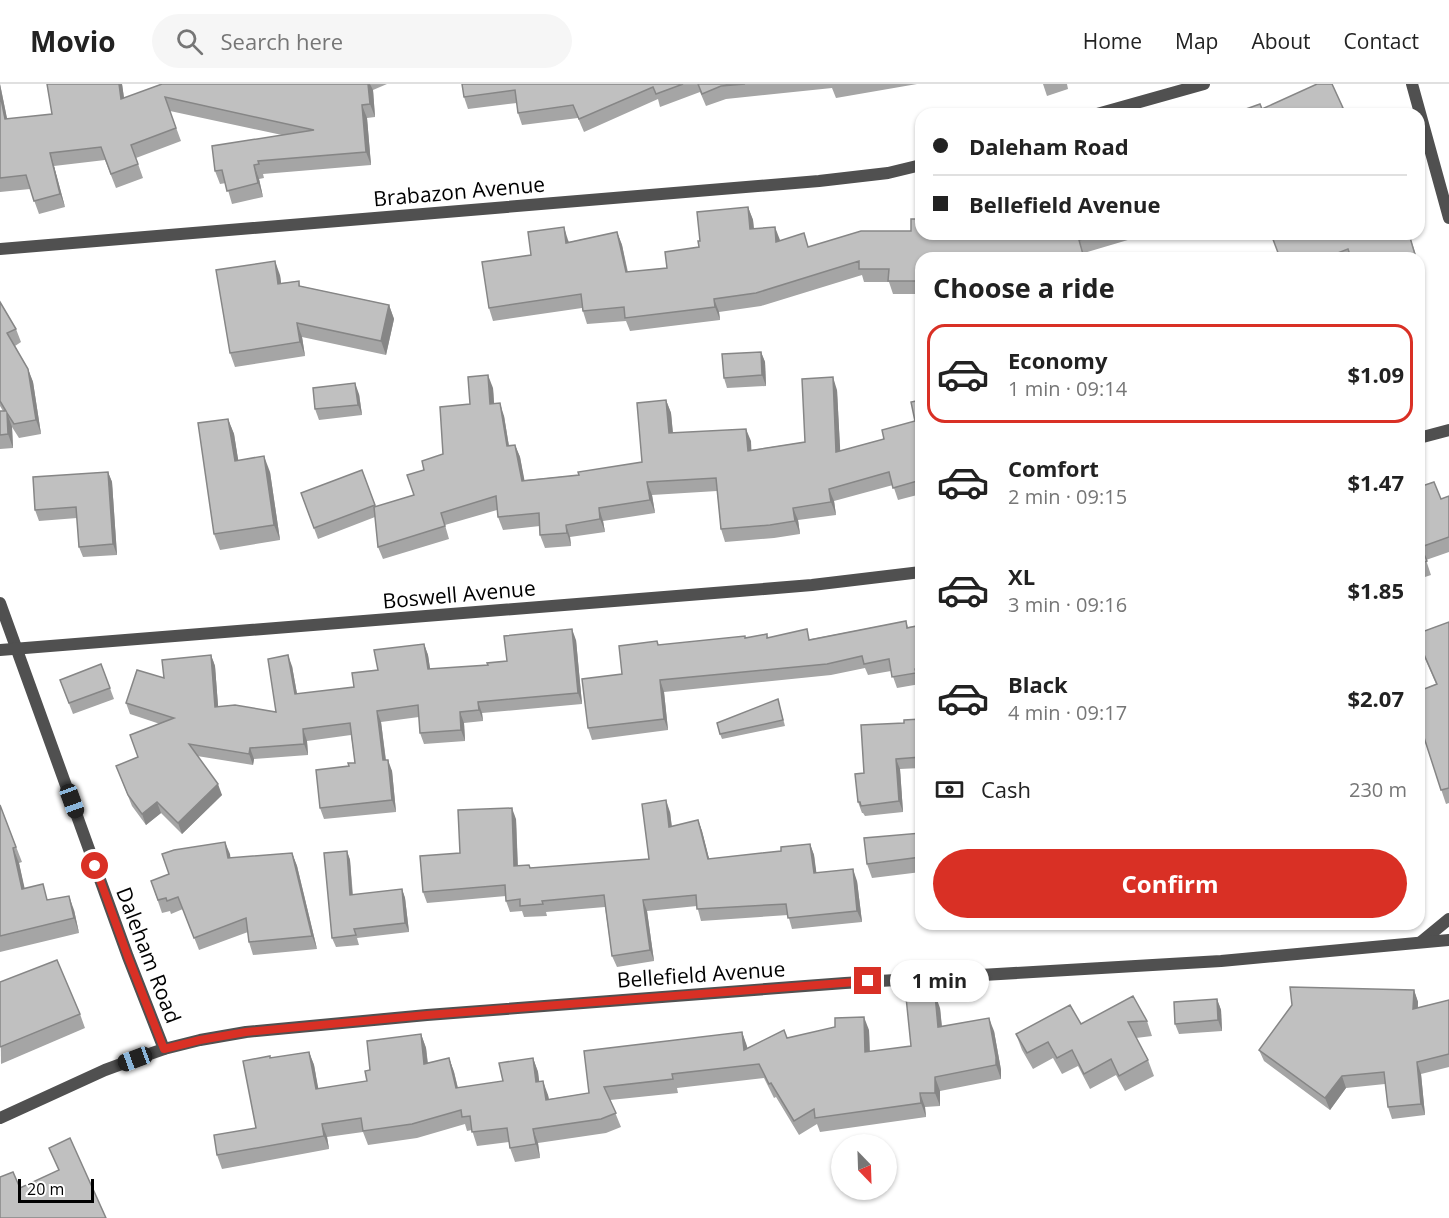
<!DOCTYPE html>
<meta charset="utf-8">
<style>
:root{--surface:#fff;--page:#f6f6f6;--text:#222;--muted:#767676;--line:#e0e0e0;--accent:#d93025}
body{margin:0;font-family:"Open Sans",sans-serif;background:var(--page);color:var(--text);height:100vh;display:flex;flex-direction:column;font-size:22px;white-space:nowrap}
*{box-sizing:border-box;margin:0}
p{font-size:20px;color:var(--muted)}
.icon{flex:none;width:33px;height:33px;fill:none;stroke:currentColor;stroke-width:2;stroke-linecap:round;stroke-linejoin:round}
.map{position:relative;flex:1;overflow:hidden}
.drawer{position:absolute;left:915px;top:168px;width:510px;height:678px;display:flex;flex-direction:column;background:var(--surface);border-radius:18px;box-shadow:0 2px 4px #0004}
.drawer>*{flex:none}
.banner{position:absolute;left:915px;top:24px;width:510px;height:132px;border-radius:18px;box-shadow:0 2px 4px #0004;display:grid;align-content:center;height:132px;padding:0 18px;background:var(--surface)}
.needle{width:39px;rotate:157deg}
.buttons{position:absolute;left:831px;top:1050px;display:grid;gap:12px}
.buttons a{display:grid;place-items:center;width:66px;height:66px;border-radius:50%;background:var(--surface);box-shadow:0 2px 4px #0004;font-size:30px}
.scale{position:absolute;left:18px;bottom:15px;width:76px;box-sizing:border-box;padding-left:6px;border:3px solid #000;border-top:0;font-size:16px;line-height:21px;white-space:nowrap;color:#000;-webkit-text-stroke:4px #fff;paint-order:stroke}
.end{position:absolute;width:27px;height:27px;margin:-14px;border:8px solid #d93025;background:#fff;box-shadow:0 0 0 3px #fff}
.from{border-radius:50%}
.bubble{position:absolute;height:42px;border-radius:21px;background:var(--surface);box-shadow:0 2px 4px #0004;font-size:20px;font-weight:700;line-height:42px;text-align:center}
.car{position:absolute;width:18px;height:36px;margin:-18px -9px;border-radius:8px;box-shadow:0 0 4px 2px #0007;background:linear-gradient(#222 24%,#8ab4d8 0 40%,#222 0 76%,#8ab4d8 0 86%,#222 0)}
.banner b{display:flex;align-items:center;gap:21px;height:57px;font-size:22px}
.banner b+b{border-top:2px solid var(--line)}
.banner i{width:15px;height:15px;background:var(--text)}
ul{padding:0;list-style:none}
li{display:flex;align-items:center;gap:18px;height:99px;margin:0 12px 9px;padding:0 6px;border:3px solid transparent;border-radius:18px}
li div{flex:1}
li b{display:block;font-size:22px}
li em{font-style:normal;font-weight:700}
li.current{border-color:var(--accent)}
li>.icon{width:54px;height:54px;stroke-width:1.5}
h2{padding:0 18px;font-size:27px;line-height:72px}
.pay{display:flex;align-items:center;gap:15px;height:66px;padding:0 18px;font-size:22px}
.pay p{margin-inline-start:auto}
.primary-button{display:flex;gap:12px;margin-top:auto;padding:12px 18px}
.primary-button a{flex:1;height:69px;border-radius:36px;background:var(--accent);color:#fff;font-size:24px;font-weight:700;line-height:69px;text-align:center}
header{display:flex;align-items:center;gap:36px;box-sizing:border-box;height:84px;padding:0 30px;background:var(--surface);border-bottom:2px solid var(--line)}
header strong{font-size:28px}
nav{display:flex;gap:33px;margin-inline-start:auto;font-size:21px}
.search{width:420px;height:54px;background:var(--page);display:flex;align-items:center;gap:15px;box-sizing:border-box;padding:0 21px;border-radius:33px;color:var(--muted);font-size:22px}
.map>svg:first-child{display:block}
</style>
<header>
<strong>Movio</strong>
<div class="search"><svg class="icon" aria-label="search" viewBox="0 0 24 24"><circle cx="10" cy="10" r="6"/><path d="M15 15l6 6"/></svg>Search here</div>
<nav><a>Home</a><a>Map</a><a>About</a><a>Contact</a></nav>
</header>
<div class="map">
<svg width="1449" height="1134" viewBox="0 0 1449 1134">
<rect width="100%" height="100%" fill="#fff"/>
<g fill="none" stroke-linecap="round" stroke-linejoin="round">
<!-- street -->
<g stroke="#505050" stroke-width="12">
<polyline points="1412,0 1449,134"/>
<polyline points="1097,30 1204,0"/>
<polyline points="0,165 819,97 888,89 921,81"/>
<polyline points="1419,354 1449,346"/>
<polyline points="0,519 128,873 164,965"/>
<polyline points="0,566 739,507 812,501 921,488"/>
<polyline points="1421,858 1449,835"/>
<polyline points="0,1034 105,986 135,975 164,965 200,956 246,948 427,931 845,899 1221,877 1449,856"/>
</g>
</g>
<!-- wall -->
<g fill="#a5a5a5">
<polygon points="0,0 7,35 52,30 47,0 122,0 124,14 162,0 387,0 373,6 375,33 367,34 371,81 263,90 264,94 259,95 263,113 232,120 226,99 220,100 215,87 282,51 170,27 181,57 136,74 143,94 116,104 105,76 54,82 65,123 39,130 30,105 0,108"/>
<polygon points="462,0 917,0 836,14 832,4 726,15 706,22 700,8 660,23 658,15 584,48 578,34 522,41 518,29 517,19 468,25 464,13"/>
<polygon points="1043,0 1067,0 1068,5 1047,12"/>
<polygon points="1343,24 1345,30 1232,30 1262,25"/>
<polygon points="748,123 753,136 754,145 780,157 809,163 921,150 1148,150 1084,169 921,174 921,210 893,210 889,198 864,198 862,191 761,222 719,228 720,236 630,247 626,237 587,240 582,224 493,237 489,224 531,171 568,156 569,158 617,148 622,161 628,188 667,184 699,163 700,157"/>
<polygon points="1170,150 1182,150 1172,154"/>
<polygon points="1409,150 1417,174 1280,174"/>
<polygon points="1419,181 1425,199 1419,201"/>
<polygon points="280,191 281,199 299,197 300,202 389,221 394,235 386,271 302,253 305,272 235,283 230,269"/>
<polygon points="0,218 16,245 21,258 15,262 28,285 33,298 41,350 19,354 12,343 13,364 0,365 0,327 3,327 0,322"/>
<polygon points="761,268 765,278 766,302 727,304 724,294"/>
<polygon points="493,304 494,320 504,332 509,362 515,361 520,373 524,396 579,391 642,378 666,316 671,329 673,349 751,357 751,366 805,358 837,306 840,367 884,355 915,337 921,316 921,410 898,416 893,401 834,417 836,431 798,436 800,450 774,454 725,458 721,445 717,407 652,411 655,429 603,437 605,448 570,453 571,462 545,464 540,451 540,442 503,446 498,433 497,426 445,441 449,455 383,475 378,463 375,433 318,455 301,409 362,386 376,423 414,411 424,386 443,370 470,320"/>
<polygon points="359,310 362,331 319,336 315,325"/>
<polygon points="228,335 234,350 238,376 270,388 280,456 220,466 214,450"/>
<polygon points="108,388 112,398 117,471 83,473 79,463 77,434 39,437 35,426"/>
<polygon points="1419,403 1441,415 1449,412 1449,468 1426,476 1431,491 1419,495"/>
<polygon points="906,537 908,543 921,541 921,596 919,596 920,600 897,604 891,587 868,591 865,584 831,591 664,608 668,646 592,656 588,644 622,590 659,561 746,554 767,550 768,554 811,555"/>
<polygon points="1449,538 1449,719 1446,720 1423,651 1419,653 1419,607 1436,600 1419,561 1419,549"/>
<polygon points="576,556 582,620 482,629 483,637 464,639 465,657 424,660 420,649 419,633 381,638 386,676 392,687 396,728 324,735 320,724 349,682 355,679 351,651 307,657 308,671 254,675 253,681 197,672 222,711 182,750 161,729 146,741 132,722 116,682 138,673 160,640 130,630 126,619 164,594 211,571 215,582 218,622 276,628 292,582 297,610 354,603 378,586 424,560 428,571 430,585 488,581 507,577"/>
<polygon points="101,580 114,615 73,630 60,596"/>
<polygon points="778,615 785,642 722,655 720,650"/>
<polygon points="921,635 921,684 900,685 903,728 865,732 863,729 862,729 858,718 864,689 904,639"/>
<polygon points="0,721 22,778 19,779 24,804 49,816 74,826 79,849 0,868"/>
<polygon points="670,728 672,743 698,736 702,747 709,775 781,767 810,760 814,771 816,789 857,797 862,838 792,845 788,831 701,837 697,822 647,827 654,877 617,883 612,872 605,823 546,828 547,832 524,833 522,827 510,828 506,817 506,812 427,819 423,808 460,769 516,735 518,782 529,781 530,784 649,775"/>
<polygon points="921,749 921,788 872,794 867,780"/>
<polygon points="347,767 350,776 353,811 402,805 405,814 409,848 357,854 359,861 336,863 332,854"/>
<polygon points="292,769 297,782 317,865 253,871 249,858 248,848 199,866 183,825 171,830 170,827 162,829 151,797 230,770 230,774"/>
<polygon points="0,898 80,930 85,944 1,980"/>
<polygon points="1414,906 1418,918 1418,924 1449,916 1449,983 1421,990 1425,1031 1392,1035 1388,1023 1385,1000 1346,1004 1330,1026 1264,977 1259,966"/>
<polygon points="1217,915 1221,926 1222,947 1179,950 1175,940"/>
<polygon points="940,924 942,942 994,947 1001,986 1001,995 940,1007 940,1022 925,1023 926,1033 820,1048 817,1040 799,1051 776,1013 774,1014 764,994 677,1004 678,1009 610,1016 621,1043 606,1049 538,1059 540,1074 515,1078 510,1064 509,1058 477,1062 472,1046 467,1047 465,1040 417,1054 368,1061 363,1048 327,1053 329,1065 222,1085 217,1071 256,1044 271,974 309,968 314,981 318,1005 367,997 370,986 421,950 426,964 428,979 449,974 454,988 458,1004 503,997 533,974 538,988 539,998 548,1011 549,1015 589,1009 742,948 747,964 787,954 869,946 870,968 911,962"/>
<polygon points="1147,937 1152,952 1136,954 1148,976 1154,992 1125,1007 1116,991 1090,1005 1078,982 1062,990 1053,974 1033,985 1022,966 1016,950 1081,940"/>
</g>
<!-- shaded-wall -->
<g fill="#868686">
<polygon points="0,0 10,49 5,35 0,10"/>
<polygon points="119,0 122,0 126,28 121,15"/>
<polygon points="368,0 370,0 373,6 375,33 370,20"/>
<polygon points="362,21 367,34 371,81 366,68"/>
<polygon points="50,69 54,82 65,123 60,110"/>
<polygon points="254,81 259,95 263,113 258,99"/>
<polygon points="748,123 753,136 755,158 750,145"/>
<polygon points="564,143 568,156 571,172 566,159"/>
<polygon points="775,143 780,156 781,171 776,158"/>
<polygon points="617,148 622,161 630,201 626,188"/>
<polygon points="275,177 280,191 283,213 278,200"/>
<polygon points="714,215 719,228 720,236 715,223"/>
<polygon points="389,221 394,235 386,271 381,257"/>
<polygon points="297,239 302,253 305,272 300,258"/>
<polygon points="761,268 765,278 766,302 762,291"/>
<polygon points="28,285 33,298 41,350 36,336"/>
<polygon points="488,291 493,304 495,333 490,320"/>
<polygon points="833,293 837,306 841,381 836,368"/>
<polygon points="355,299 359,310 362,331 358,321"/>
<polygon points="666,316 671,329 674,362 669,349"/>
<polygon points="500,319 504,332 511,375 507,362"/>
<polygon points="7,329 12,343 13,364 8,350"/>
<polygon points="228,335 234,350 241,393 235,377"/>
<polygon points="746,345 751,357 752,379 748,367"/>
<polygon points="515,361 520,373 527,409 522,397"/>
<polygon points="264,372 270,388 280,456 274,441"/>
<polygon points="108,388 112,398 117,471 113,460"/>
<polygon points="647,398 652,411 655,429 650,416"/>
<polygon points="829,405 834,417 836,431 831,418"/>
<polygon points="599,424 603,437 605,448 600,435"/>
<polygon points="793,424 798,436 800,450 795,437"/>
<polygon points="566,441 570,453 571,462 567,449"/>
<polygon points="572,545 576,556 582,620 578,609"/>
<polygon points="424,560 428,571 432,597 428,585"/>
<polygon points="211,571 215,582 219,634 215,623"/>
<polygon points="288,571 292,582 299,621 295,610"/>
<polygon points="660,596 664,608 668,646 664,635"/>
<polygon points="478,618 482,629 483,637 479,626"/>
<polygon points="377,627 381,638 387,687 383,676"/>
<polygon points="460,628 464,639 465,657 461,646"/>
<polygon points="303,645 307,657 308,671 304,660"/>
<polygon points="250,664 254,675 253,681 249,670"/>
<polygon points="896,675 900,685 903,728 899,717"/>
<polygon points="388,676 392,687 396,728 392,716"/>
<polygon points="218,700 222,711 182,750 178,739"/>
<polygon points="666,716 670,728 673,754 669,743"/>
<polygon points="157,718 161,729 146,741 142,730"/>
<polygon points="512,724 516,735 518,793 514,782"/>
<polygon points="698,736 702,747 712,786 708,775"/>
<polygon points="225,758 230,770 232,786 228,774"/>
<polygon points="810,760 814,771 818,800 814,789"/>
<polygon points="13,764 19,779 28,819 22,805"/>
<polygon points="347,767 350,776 353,820 350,811"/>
<polygon points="292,769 297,782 317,865 312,852"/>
<polygon points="853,785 857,797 862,838 857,827"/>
<polygon points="402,805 405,814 409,848 405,839"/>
<polygon points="69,812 74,826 79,849 74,834"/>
<polygon points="643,816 647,827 654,877 650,866"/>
<polygon points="1414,906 1418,918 1417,937 1413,925"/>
<polygon points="935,910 940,924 943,957 938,943"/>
<polygon points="1217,915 1221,926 1222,947 1218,936"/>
<polygon points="864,933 869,946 870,982 865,968"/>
<polygon points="989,934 994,947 1001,986 1001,995 996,981"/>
<polygon points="742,948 747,962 749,980 744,966"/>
<polygon points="421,950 426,964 429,994 424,980"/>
<polygon points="309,968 314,981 321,1019 316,1005"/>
<polygon points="449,974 454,988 461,1018 456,1004"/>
<polygon points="533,974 538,988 541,1012 536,998"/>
<polygon points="1417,978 1421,990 1425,1031 1421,1020"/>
<polygon points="1342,992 1346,1004 1330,1026 1325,1014"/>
<polygon points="935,993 940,1007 940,1022 935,1009"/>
<polygon points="543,997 548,1011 551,1030 546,1016"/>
<polygon points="920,1009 925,1023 926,1033 921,1019"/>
<polygon points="322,1040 327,1053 329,1065 324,1052"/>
<polygon points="533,1045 538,1059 540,1074 536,1060"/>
</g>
<!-- building -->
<g fill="#c0c0c0" stroke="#868686" stroke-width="1.5">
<polygon points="47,0 119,0 121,15 162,0 368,0 370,20 362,21 366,68 258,77 259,80 254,81 258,99 227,107 222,86 215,87 212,62 314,46 165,13 176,44 131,61 138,80 111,90 101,63 50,69 60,110 34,117 26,91 0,94 0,10 5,35 52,30"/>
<polygon points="462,0 683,0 656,10 653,3 579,35 573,21 518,29 515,6 464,13"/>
<polygon points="698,0 745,0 721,2 702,10"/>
<polygon points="1317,0 1332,0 1343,24 1330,30 1232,30 1260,20 1262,25"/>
<polygon points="748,123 750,145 775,143 776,158 804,149 808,163 861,147 911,147 911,135 921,135 921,150 1100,150 1079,156 1084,174 921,174 920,197 888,197 889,185 859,185 859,177 756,209 714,215 715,223 625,234 624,223 583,227 581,210 489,224 482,178 531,171 528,148 564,143 566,159 617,148 626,188 667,184 665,168 699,163 698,157 700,157 697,128"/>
<polygon points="1271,150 1409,150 1416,174 1351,174 1348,165 1325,174 1280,174"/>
<polygon points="275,177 278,200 299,197 299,202 389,221 381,257 297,239 300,258 230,269 216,186"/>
<polygon points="0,218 16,245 7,249 28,285 36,336 14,340 7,329 8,350 0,351 0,327 6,327 0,317"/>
<polygon points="761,268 762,291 724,294 722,270"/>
<polygon points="488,291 490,320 500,319 507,362 515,361 522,397 579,391 578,388 642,378 637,319 666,316 669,349 746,345 748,367 805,358 802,295 833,293 836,368 884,355 882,346 915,337 911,318 921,316 921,396 893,404 889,388 829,405 831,418 793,424 795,437 770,441 721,445 716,394 647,398 650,416 599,424 600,435 566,441 567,449 540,451 539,429 498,433 496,412 441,429 445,442 378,463 374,423 414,411 407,391 424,386 422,377 443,370 440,323 470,320 468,293"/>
<polygon points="355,299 358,321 315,325 313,304"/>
<polygon points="228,335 235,377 264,372 274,441 214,450 198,339"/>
<polygon points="362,386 375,421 314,444 301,409"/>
<polygon points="108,388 113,460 79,463 76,423 35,426 33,393"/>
<polygon points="1434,398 1441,415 1449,412 1449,453 1421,463 1427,477 1419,480 1419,403"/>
<polygon points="906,537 907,544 921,541 921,584 915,585 916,589 892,593 889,575 864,580 862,572 827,580 660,596 664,635 588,644 582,595 622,590 619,562 657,557 658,561 745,552 745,554 767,550 767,554 807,545 809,556"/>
<polygon points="1449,538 1449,704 1441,706 1419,638 1419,607 1437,600 1419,559 1419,549"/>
<polygon points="572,545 578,609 478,618 479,626 460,628 461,646 420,649 418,621 377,627 383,676 388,676 392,716 320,724 316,686 349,682 348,679 355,679 350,639 303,645 304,660 250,664 249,670 189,660 218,700 178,739 157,718 142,730 128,711 116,682 138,673 130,651 174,634 126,619 137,586 164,594 162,576 211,571 215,623 235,621 276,628 268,575 288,571 295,610 354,603 352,589 378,586 374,566 424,560 428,585 488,581 487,579 507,577 504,552"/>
<polygon points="101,580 110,604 69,619 60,596"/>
<polygon points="778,615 783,636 720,650 717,639"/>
<polygon points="921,635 921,673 896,675 899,717 861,722 860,718 858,718 855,690 864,689 861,641 904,639 904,636"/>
<polygon points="666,716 669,743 698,736 708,775 781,767 781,763 810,760 814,789 853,785 857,827 788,834 786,820 697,825 696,811 643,816 650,866 612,872 604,811 542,817 543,820 520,822 520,815 506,817 505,801 423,808 420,772 460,769 458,726 512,724 514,782 529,781 530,784 649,775 642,720"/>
<polygon points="0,721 16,763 13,764 22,805 43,800 47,816 69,812 74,834 0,852"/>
<polygon points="921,749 921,773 867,780 864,754"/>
<polygon points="225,758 228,774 292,769 312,852 249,858 246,834 194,854 178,813 167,817 166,814 158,816 151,797 169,790 162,770 174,766"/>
<polygon points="347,767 350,811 402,805 405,839 354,845 356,851 332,854 324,769"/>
<polygon points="57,876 80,930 0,963 0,898"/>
<polygon points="1290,903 1414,906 1413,925 1449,916 1449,970 1417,978 1421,1020 1388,1023 1384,988 1342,992 1325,1014 1259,966 1292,921"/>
<polygon points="935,910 938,943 989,934 996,973 996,981 935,993 935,1009 920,1009 921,1019 815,1034 814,1025 794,1037 771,999 769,1000 759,980 672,990 673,995 604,1003 616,1029 601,1035 533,1045 536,1060 510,1064 507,1044 472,1048 470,1032 462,1033 461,1026 412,1040 363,1047 361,1034 322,1040 324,1052 217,1071 214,1051 256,1044 243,977 270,972 270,974 309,968 316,1005 367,997 365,987 370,986 367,957 421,950 424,980 449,974 456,1004 503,997 499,979 533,974 536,998 543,997 546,1016 589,1009 584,967 742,948 744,966 784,946 787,954 835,943 835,934 864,933 865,968 911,962 906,913"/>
<polygon points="1133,912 1147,937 1128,938 1148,976 1119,992 1111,975 1084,990 1072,966 1057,974 1048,958 1027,969 1016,950 1070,921 1081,940"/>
<polygon points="1217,915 1218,936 1175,940 1174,918"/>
<polygon points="70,1054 106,1134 0,1134 0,1093 13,1088 20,1104 59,1086 49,1064"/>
</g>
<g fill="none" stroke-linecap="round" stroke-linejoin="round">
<!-- route -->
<polyline stroke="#d93025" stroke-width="8" points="95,782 128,873 164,965 200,956 246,948 427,931 868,897"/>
</g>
<g text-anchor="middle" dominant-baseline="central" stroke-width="6" stroke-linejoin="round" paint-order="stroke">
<!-- street labels -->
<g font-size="21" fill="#000" stroke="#fff">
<text transform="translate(459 107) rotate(-5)">Brabazon Avenue</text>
<text transform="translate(459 510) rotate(-5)">Boswell Avenue</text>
<text transform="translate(149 871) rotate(69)">Daleham Road</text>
<text transform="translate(701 890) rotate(-4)">Bellefield Avenue</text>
</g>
</g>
</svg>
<div class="buttons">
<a><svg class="needle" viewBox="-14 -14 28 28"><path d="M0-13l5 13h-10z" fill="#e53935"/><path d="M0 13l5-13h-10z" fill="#767676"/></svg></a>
</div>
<div class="scale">20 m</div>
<i class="end from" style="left:95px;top:782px"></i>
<i class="end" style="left:868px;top:897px"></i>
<div class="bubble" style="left:890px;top:876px;width:99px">1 min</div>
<i class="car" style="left:72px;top:717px;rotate:160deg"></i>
<i class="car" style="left:135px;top:975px;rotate:250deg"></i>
<div class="banner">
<b><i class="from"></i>Daleham Road</b>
<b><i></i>Bellefield Avenue</b>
</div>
<section class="drawer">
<h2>Choose a ride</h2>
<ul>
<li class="current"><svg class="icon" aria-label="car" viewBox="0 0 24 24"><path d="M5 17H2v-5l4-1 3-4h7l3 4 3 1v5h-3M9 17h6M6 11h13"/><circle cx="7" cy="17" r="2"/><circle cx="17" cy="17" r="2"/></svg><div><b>Economy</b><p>1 min · 09:14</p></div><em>$1.09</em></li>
<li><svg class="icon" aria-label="car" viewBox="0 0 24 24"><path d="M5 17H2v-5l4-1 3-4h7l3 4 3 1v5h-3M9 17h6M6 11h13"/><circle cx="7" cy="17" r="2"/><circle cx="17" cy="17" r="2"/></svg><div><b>Comfort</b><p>2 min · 09:15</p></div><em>$1.47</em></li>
<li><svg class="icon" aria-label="car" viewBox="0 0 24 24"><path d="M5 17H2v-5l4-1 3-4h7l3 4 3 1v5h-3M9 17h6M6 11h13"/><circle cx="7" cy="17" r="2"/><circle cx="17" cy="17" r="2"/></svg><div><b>XL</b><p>3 min · 09:16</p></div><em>$1.85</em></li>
<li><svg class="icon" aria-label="car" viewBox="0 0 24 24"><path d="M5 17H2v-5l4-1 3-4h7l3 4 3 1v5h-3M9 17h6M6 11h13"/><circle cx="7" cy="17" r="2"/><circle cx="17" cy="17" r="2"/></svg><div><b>Black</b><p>4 min · 09:17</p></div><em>$2.07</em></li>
</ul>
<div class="pay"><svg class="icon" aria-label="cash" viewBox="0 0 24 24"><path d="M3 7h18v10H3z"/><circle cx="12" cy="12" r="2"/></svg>Cash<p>230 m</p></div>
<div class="primary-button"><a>Confirm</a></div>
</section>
</div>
